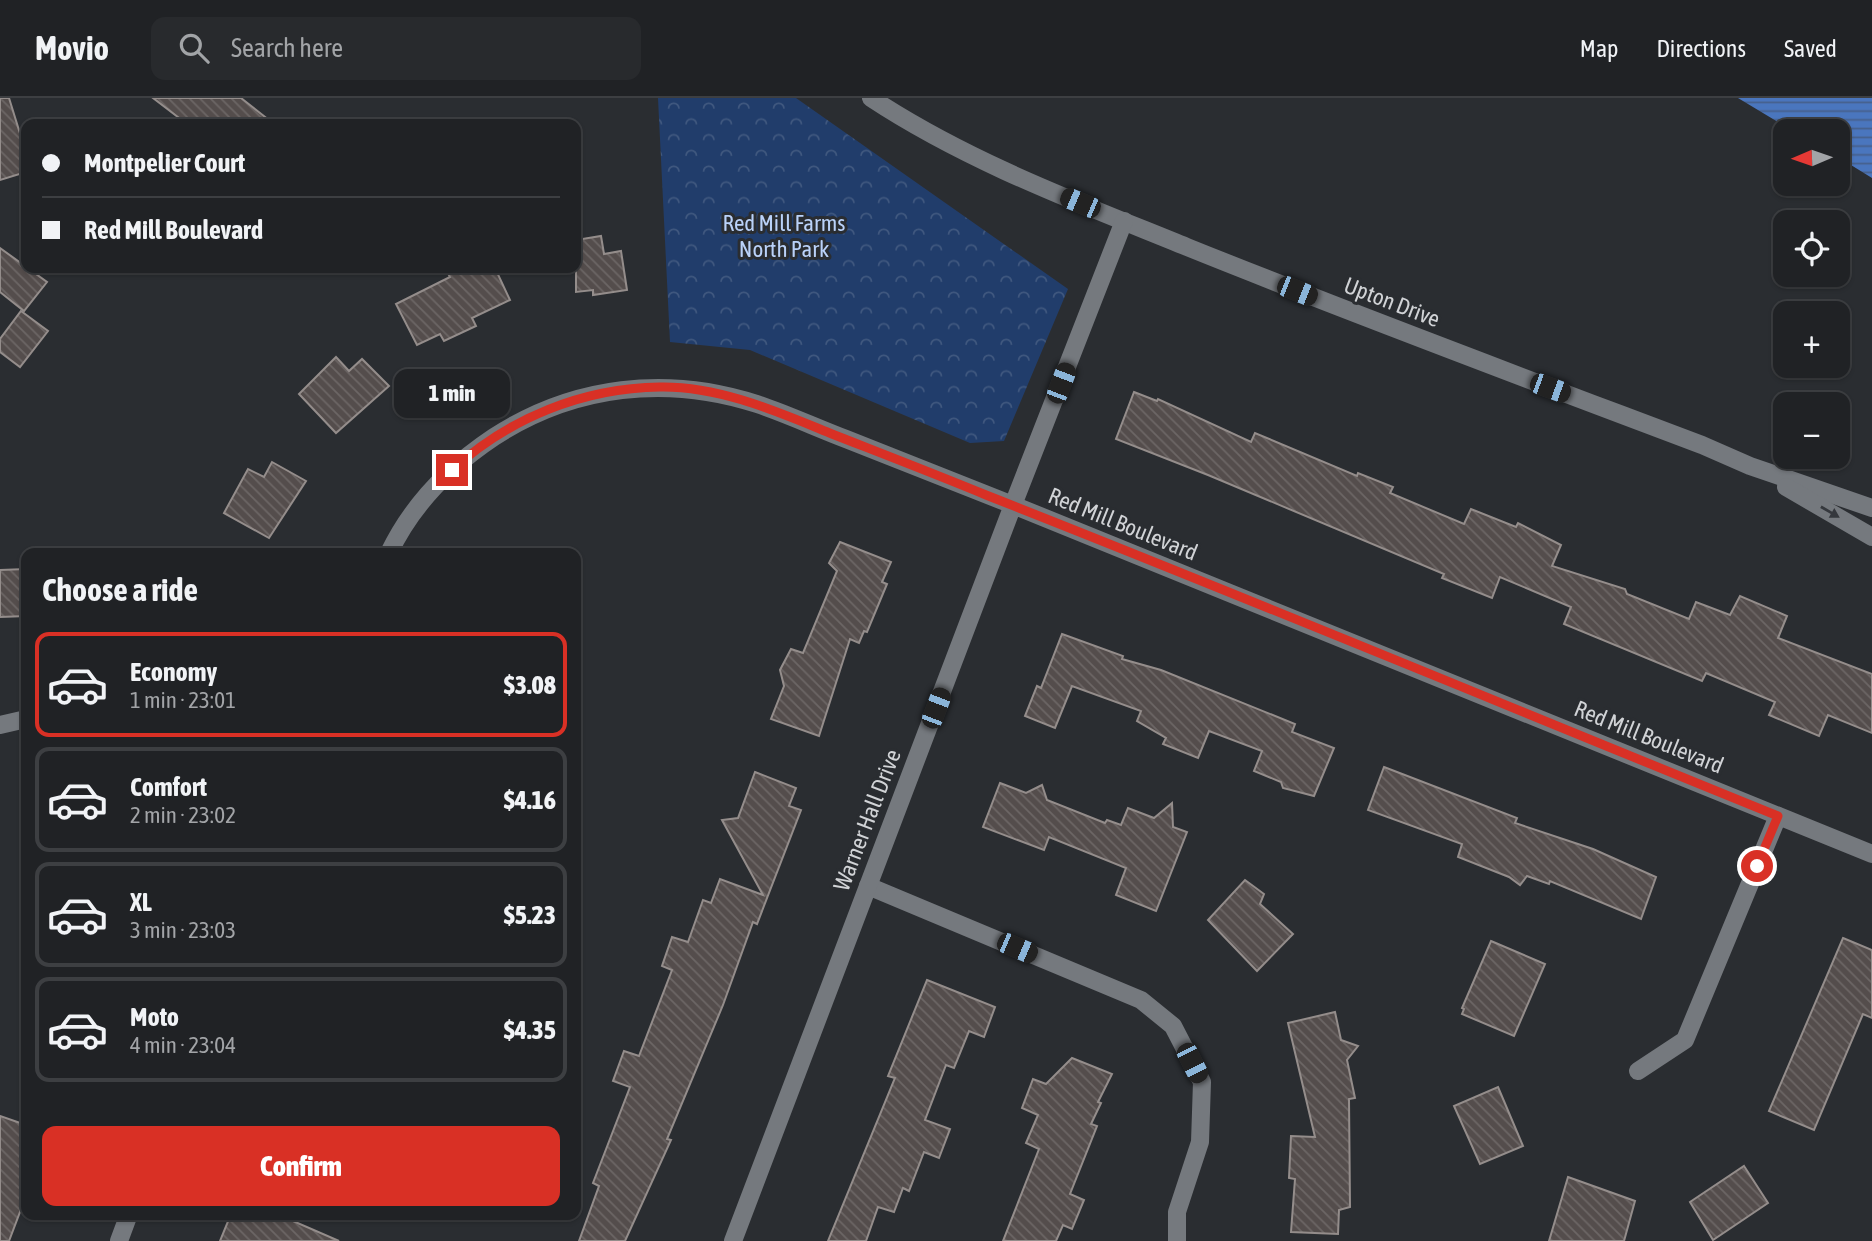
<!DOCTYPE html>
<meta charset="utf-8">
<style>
:root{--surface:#202225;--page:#282a2d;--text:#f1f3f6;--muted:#a2a4a7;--line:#3d3f42;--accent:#d93025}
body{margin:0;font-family:"Asap Condensed",sans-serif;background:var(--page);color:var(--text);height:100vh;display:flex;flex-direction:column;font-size:26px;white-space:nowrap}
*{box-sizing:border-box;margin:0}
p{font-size:23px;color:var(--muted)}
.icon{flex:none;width:38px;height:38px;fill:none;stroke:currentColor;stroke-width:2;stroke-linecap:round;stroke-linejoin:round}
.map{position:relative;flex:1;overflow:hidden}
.drawer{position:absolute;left:21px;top:450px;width:560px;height:672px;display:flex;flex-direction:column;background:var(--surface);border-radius:14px;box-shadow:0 2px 5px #0004,0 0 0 2px var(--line)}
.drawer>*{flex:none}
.hud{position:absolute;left:21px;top:21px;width:560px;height:154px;border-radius:14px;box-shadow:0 2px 5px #0004,0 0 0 2px var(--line);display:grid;align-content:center;height:154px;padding:0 21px;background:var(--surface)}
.needle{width:46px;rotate:268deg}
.buttons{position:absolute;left:1773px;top:21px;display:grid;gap:14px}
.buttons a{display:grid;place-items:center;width:77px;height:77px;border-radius:14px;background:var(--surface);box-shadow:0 2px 5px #0004,0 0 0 2px var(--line);font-size:35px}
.end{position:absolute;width:32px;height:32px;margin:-16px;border:9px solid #d93025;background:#fff;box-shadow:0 0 0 4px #fff}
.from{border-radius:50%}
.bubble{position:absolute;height:49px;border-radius:14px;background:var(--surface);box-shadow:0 2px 5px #0004,0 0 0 2px var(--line);font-size:23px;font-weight:800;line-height:49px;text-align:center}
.car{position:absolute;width:21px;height:42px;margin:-21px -10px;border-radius:9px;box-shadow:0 0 5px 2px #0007;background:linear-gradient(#222 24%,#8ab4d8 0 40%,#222 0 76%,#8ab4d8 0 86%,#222 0)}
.hud b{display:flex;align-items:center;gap:24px;height:66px;font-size:26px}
.hud b+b{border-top:2px solid var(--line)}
.hud i{width:18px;height:18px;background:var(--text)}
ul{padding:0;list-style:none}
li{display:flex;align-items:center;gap:21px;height:105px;margin:0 14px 10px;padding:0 7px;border:4px solid var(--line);border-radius:14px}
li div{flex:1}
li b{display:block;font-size:26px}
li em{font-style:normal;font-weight:800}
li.active{border-color:var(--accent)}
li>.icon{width:63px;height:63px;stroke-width:1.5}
h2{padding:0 21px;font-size:32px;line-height:84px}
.primary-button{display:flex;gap:14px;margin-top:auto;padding:14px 21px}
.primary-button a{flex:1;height:80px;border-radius:14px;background:var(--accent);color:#fff;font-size:28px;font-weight:800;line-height:80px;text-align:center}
header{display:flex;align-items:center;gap:42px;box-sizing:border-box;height:98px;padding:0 35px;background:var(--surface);border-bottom:2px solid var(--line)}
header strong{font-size:33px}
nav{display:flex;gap:38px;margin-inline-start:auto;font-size:24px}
.search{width:490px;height:63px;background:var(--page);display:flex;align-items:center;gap:18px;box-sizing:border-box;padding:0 24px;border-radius:14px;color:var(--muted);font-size:26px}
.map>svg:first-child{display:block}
</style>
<header>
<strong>Movio</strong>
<div class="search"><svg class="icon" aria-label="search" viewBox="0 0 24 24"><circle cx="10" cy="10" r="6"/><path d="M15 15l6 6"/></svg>Search here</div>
<nav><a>Map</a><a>Directions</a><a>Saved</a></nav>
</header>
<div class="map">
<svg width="1872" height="1143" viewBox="0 0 1872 1143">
<defs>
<pattern id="forest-crowns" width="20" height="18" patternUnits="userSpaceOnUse" patternTransform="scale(1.75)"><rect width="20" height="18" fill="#213d6b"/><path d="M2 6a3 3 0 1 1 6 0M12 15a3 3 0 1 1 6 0" fill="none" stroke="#40587f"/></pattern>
<pattern id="water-rules" width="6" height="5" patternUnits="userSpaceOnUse" patternTransform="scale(1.75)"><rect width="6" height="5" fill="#4a76be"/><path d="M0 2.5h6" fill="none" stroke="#46608c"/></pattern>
<pattern id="building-back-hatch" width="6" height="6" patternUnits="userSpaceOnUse" patternTransform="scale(1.75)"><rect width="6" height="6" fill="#544d4c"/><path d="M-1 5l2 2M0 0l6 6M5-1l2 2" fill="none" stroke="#6c6665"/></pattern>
</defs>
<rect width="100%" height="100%" fill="#2a2d31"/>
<!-- forest -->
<polygon fill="url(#forest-crowns)" points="658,0 796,0 1068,191 1004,343 970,345 750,252 670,244"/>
<!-- water -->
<polygon fill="url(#water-rules)" points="1738,0 1872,0 1872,80 1838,59 1838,33 1793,33"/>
<!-- building -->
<g fill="url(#building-back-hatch)" stroke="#948d8b" stroke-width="2">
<polygon points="0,0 9,0 26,55 26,74 0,82"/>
<polygon points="153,0 241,0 274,26 187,26"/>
<polygon points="601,138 604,156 621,153 627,192 593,197 593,192 576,194 576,142"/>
<polygon points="0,150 47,184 24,213 0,194"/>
<polygon points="445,170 495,170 510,202 472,220 476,228 444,243 440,236 417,247 396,206 450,179"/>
<polygon points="21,213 48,233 20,269 0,254 0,241"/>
<polygon points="336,259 349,273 362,261 389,288 336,335 299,296"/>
<polygon points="1134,294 1157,303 1158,301 1251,344 1255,335 1357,378 1358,375 1393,389 1390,395 1464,426 1471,411 1516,429 1518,425 1561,447 1552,468 1625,491 1627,496 1689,521 1696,504 1730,517 1740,498 1787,518 1778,540 1872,576 1872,635 1828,617 1819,638 1769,617 1775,604 1706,575 1702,583 1564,526 1571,509 1500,479 1492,500 1442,480 1444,476 1208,377 1116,341"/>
<polygon points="272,364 306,383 269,440 224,415 248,371 264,379"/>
<polygon points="840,444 891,464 882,484 887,486 867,534 864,533 859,545 850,541 819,638 771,621 784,588 780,572 791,551 803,555 837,473 829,465"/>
<polygon points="26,471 26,518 0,519 0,472"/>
<polygon points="1062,536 1123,558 1122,561 1161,572 1295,626 1292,634 1334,650 1314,698 1283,690 1281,684 1254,673 1262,653 1209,633 1198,660 1163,646 1166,640 1137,623 1141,613 1072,588 1055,630 1025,618 1037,588 1041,590"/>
<polygon points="1384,669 1517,720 1515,725 1593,751 1656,779 1641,821 1550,783 1549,786 1527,778 1520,787 1509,779 1458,759 1462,746 1368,712"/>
<polygon points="755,674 796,690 789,708 801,712 757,826 753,824 723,907 667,1041 671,1042 625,1143 579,1143 599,1088 593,1085 630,989 613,983 624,953 639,958 672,872 662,868 672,839 688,844 703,802 711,805 720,781 763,797 722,722 738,720"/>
<polygon points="1000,685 1026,695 1042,687 1047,702 1105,725 1107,722 1121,727 1128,710 1154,720 1172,705 1173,729 1187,734 1156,813 1116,797 1126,770 1049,739 1044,752 983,729"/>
<polygon points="1245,782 1264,796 1260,806 1293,836 1257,873 1208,822"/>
<polygon points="1843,840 1872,852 1872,920 1863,916 1814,1032 1769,1013"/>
<polygon points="1491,843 1545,866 1514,938 1462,916 1464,911 1462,910"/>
<polygon points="927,882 995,909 984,939 969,933 954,970 946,967 925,1022 950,1031 939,1060 924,1054 909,1093 903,1090 894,1114 878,1109 866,1143 828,1143 895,980 888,978"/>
<polygon points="1335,914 1341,942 1358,948 1347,962 1355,1000 1349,1001 1350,1109 1339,1112 1338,1136 1291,1134 1295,1081 1289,1080 1291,1038 1315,1039 1288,925"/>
<polygon points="1072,960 1112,976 1098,1004 1101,1005 1091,1026 1097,1028 1070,1096 1084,1102 1072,1131 1063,1127 1056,1143 1003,1143 1039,1051 1026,1045 1038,1017 1022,1010 1033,981 1046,986"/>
<polygon points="1498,989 1523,1048 1480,1066 1454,1008"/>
<polygon points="0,1018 26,1027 26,1098 9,1143 0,1143"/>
<polygon points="1744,1068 1768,1105 1713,1142 1690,1104"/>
<polygon points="1568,1079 1635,1103 1624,1143 1549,1143"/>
<polygon points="231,1116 277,1116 339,1143 220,1143"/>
</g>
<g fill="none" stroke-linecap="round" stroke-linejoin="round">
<!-- street -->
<g stroke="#75797e" stroke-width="18">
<polyline points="0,627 26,621"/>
<polyline points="868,788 1141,902 1173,928 1202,984 1200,1044 1177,1114 1177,1143"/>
<polyline points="1638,973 1685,942 1778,718"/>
<polyline points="733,1143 1013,407 1872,756"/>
</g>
<!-- secondary -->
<g stroke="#75797e" stroke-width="18">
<path d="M871,0C968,64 1079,105 1187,149C1358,218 1530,282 1702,347L1750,368L1872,410"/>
<polyline points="1786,389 1872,439"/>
<path d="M389,455C412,407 449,369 494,339C574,287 667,277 757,306C787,316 817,330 846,341C902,363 958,385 1013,407L1124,123"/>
<polyline points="119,1143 129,1116"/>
</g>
</g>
<!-- one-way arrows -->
<defs><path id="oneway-solid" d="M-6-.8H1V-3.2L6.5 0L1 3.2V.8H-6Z" transform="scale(1.75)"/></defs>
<use fill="#35383d" href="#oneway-solid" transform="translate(1830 414) rotate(30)"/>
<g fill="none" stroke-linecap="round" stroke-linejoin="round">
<!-- route -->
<path stroke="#d93025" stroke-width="9" d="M452,372C509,320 583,290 660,289C720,288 778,314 832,336C883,356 935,376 986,397C1251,501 1514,611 1778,718L1757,768"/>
</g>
<g text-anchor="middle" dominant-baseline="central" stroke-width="6" stroke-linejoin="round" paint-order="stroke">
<!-- park labels -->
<g font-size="23" fill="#bad2f9" stroke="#2a2d31">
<text x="784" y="125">Red Mill Farms<tspan x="784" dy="26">North Park</tspan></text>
</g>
<!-- street labels -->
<g font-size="23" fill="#d1d3d6" stroke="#2a2d31">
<text transform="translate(1392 204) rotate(21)">Upton Drive</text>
<text transform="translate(1123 426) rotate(22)">Red Mill Boulevard</text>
<text transform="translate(1649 639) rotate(22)">Red Mill Boulevard</text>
<text transform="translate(867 722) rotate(-69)">Warner Hall Drive</text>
</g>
</g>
</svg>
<div class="buttons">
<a><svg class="needle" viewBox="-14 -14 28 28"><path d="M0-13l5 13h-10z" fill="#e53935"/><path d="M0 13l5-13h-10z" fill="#a2a4a7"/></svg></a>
<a><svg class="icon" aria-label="locate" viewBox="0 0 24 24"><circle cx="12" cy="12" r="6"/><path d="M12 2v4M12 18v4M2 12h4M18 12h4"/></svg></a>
<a>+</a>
<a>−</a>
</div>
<i class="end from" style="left:1757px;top:768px"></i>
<i class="end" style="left:452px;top:372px"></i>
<div class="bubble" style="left:394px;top:271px;width:116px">1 min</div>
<i class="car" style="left:1080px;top:105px;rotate:293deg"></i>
<i class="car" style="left:1297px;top:193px;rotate:112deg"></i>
<i class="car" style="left:1061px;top:285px;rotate:21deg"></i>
<i class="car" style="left:1550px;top:290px;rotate:110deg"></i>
<i class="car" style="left:936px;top:610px;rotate:21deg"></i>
<i class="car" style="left:1017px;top:850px;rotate:113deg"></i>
<i class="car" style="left:1192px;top:965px;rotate:153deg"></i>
<div class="hud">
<b><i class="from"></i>Montpelier Court</b>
<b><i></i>Red Mill Boulevard</b>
</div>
<section class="drawer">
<h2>Choose a ride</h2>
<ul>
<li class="active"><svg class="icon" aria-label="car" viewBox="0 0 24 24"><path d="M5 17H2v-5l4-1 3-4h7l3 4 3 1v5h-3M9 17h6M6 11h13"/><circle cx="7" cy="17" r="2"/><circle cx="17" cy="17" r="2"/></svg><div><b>Economy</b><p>1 min · 23:01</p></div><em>$3.08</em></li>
<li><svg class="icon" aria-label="car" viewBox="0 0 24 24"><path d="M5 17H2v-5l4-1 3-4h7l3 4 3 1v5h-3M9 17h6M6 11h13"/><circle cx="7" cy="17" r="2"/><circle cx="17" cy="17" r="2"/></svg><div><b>Comfort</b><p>2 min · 23:02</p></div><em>$4.16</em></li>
<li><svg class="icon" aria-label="car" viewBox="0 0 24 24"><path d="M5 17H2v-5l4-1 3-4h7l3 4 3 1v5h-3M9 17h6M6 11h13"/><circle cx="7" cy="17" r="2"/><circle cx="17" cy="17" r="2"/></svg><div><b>XL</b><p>3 min · 23:03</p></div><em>$5.23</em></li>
<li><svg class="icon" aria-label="car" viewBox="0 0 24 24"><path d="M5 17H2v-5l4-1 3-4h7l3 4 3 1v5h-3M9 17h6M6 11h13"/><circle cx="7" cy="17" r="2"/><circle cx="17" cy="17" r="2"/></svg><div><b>Moto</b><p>4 min · 23:04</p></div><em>$4.35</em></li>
</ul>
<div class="primary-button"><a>Confirm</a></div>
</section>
</div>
